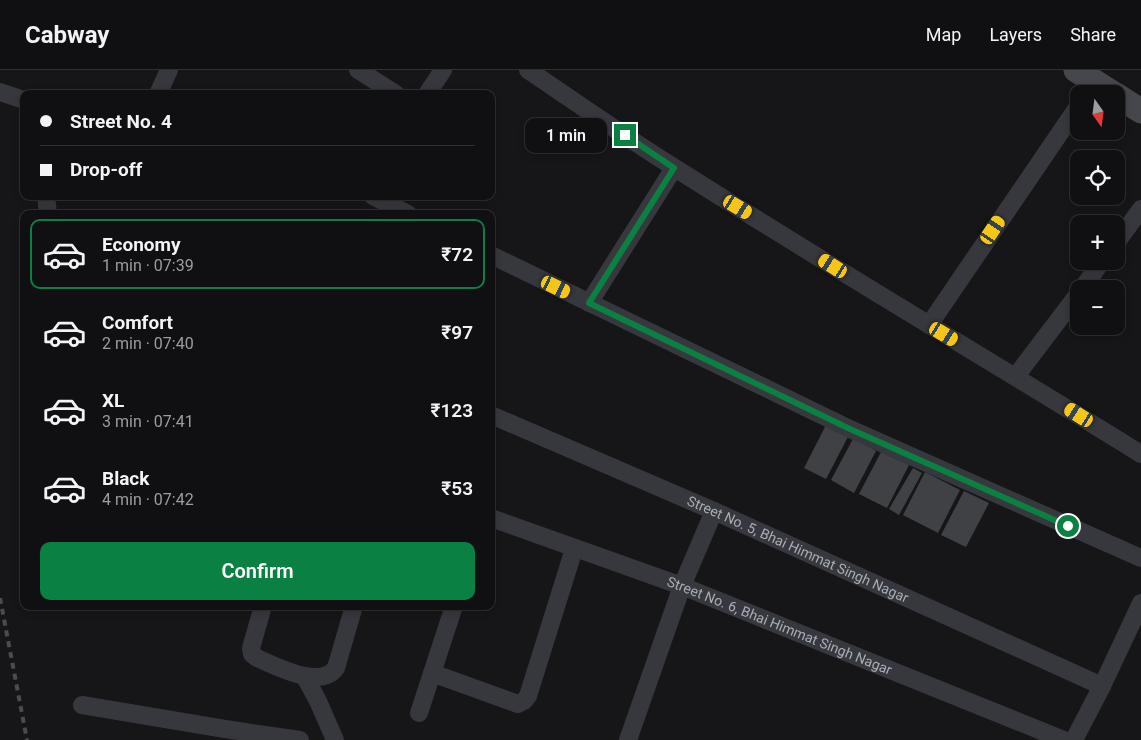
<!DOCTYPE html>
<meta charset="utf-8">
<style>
:root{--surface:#101012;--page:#1e1e20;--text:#f1f3f6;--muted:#9c9d9f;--line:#303032;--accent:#0b8043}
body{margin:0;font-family:Roboto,sans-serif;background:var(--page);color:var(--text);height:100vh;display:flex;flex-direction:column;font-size:19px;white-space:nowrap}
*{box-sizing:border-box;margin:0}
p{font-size:16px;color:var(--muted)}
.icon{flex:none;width:28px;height:28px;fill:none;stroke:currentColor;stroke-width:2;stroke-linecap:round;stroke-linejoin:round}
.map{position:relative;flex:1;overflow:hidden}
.drawer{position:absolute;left:20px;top:140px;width:475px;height:400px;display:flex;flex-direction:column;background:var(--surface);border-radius:10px;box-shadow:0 2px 8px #0003,0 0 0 1px var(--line)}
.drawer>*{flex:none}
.banner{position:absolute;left:20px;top:20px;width:475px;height:110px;border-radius:10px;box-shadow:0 2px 8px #0003,0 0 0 1px var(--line);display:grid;align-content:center;height:110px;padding:0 20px;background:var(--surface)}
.needle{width:32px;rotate:166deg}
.fabs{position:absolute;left:1070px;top:15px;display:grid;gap:10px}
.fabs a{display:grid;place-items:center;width:55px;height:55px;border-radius:10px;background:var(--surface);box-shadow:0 2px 8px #0003,0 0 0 1px var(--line);font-size:25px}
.end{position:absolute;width:22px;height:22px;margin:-11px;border:6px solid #0b8043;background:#fff;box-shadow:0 0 0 2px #fff}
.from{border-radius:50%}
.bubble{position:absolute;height:35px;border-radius:10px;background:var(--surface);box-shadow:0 2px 8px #0003,0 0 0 1px var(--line);font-size:16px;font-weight:600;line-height:35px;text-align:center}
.car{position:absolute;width:15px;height:30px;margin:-15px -8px;border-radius:6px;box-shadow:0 0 4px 1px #0007;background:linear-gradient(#f5c518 24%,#345 0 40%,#f5c518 0 76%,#345 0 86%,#f5c518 0)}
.banner b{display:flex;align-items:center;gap:18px;height:48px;font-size:19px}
.banner b+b{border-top:1px solid var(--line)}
.banner i{width:12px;height:12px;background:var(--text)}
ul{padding:9px 0 0;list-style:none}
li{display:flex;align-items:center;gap:15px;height:70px;margin:0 10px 8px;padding:0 10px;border:2px solid transparent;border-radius:10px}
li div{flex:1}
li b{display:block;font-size:19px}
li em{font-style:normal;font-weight:600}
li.on{border-color:var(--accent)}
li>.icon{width:45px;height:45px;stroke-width:1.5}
.cta{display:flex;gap:10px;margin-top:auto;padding:10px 20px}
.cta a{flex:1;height:58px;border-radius:10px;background:var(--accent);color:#fff;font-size:20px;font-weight:600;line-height:58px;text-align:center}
header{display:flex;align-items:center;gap:30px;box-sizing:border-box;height:70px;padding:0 25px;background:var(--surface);border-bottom:1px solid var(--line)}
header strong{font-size:24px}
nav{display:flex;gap:28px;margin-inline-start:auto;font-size:18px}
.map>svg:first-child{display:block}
</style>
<header>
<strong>Cabway</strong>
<nav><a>Map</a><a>Layers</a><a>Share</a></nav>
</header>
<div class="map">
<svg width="1141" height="670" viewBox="0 0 1141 670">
<rect width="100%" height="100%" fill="#161618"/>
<!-- building -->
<g fill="#404145">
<polygon points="827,353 849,365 826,409 804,398"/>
<polygon points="854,367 876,381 854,423 831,410"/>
<polygon points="881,382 909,395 887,438 859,424"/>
<polygon points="913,398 922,403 899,445 889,439"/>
<polygon points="925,402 960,420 938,463 903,445"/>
<polygon points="964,421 989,433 966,477 941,465"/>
</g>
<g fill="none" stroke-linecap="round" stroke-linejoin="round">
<!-- street -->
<g stroke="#37383d" stroke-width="18">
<polyline points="358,0 396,24"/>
<path d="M528,0C577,33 625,67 675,98C829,196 986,288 1141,384"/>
<polyline points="0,22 24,30"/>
<polyline points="158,24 169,0"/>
<polyline points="427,24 443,0"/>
<polyline points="46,126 48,144"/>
<polyline points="373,126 408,144"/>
<polyline points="1116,173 1141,139"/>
<polyline points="491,185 850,359 1141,488"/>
<polyline points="1082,219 1102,191"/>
<polyline points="589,233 674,98"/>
<polyline points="929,255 1079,35"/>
<polyline points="1016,306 1079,223"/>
<path id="s1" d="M491,345L714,441L1102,616"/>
<path id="s2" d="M491,448L682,516L1064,670"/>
<path d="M263,536L251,578L252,584L257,588C276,596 320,620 336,598L354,536"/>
<polyline points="432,603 518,634 524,631 528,626 574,479"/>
<polyline points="305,607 318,631 335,670"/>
<polyline points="82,635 225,659 300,670"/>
<polyline points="419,643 454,536"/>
<polyline points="628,670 682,516 714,441"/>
<polyline points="1074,670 1102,616 1141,533"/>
</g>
<!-- secondary -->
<g stroke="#45474d" stroke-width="25">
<polyline points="1076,0 1114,24"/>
<polyline points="1116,25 1141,41"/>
</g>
<!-- rail -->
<polyline stroke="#4a4c52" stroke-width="4" stroke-dasharray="6 5" stroke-linecap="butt" points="0,528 27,670"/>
</g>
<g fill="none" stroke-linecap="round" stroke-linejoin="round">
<!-- route -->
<polyline stroke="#0b8043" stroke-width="6" points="625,65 674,98 589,233 850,359 1068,456"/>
</g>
<g text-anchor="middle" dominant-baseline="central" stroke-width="4" stroke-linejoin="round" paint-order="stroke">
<!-- street labels -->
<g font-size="14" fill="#a8adb8" stroke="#111113">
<text stroke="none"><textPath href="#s1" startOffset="335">Street No. 5, Bhai Himmat Singh Nagar</textPath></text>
<text stroke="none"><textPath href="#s2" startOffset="308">Street No. 6, Bhai Himmat Singh Nagar</textPath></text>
</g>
</g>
</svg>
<div class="fabs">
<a><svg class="needle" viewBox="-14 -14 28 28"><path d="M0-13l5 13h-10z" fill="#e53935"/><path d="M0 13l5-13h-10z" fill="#9c9d9f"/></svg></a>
<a><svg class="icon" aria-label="locate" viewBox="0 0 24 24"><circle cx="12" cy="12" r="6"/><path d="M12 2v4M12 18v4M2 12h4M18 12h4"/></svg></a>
<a>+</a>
<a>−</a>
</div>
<i class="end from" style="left:1068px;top:456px"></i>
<i class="end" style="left:625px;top:65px"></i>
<div class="bubble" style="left:525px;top:48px;width:82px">1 min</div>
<i class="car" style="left:738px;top:137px;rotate:121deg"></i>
<i class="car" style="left:993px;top:160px;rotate:34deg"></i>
<i class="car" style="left:833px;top:196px;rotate:302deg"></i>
<i class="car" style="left:556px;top:217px;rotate:116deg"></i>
<i class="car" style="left:944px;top:264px;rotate:121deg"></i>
<i class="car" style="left:1079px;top:345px;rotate:302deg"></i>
<div class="banner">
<b><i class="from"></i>Street No. 4</b>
<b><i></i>Drop-off</b>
</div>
<section class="drawer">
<ul>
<li class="on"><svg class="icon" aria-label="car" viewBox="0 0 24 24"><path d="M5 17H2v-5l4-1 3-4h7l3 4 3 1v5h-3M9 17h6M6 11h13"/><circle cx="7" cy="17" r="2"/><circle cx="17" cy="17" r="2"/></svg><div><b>Economy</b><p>1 min · 07:39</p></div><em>₹72</em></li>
<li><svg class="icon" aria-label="car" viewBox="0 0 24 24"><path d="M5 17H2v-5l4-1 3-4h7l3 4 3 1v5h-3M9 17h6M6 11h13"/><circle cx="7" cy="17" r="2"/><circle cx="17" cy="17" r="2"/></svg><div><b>Comfort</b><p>2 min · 07:40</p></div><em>₹97</em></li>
<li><svg class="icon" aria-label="car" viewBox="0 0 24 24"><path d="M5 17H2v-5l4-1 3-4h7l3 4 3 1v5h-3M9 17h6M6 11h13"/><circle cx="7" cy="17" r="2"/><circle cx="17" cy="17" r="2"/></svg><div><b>XL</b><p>3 min · 07:41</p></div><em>₹123</em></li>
<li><svg class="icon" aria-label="car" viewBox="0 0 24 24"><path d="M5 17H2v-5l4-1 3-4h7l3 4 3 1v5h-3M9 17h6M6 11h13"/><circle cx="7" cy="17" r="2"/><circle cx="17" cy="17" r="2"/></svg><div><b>Black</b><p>4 min · 07:42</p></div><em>₹53</em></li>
</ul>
<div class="cta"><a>Confirm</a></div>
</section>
</div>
